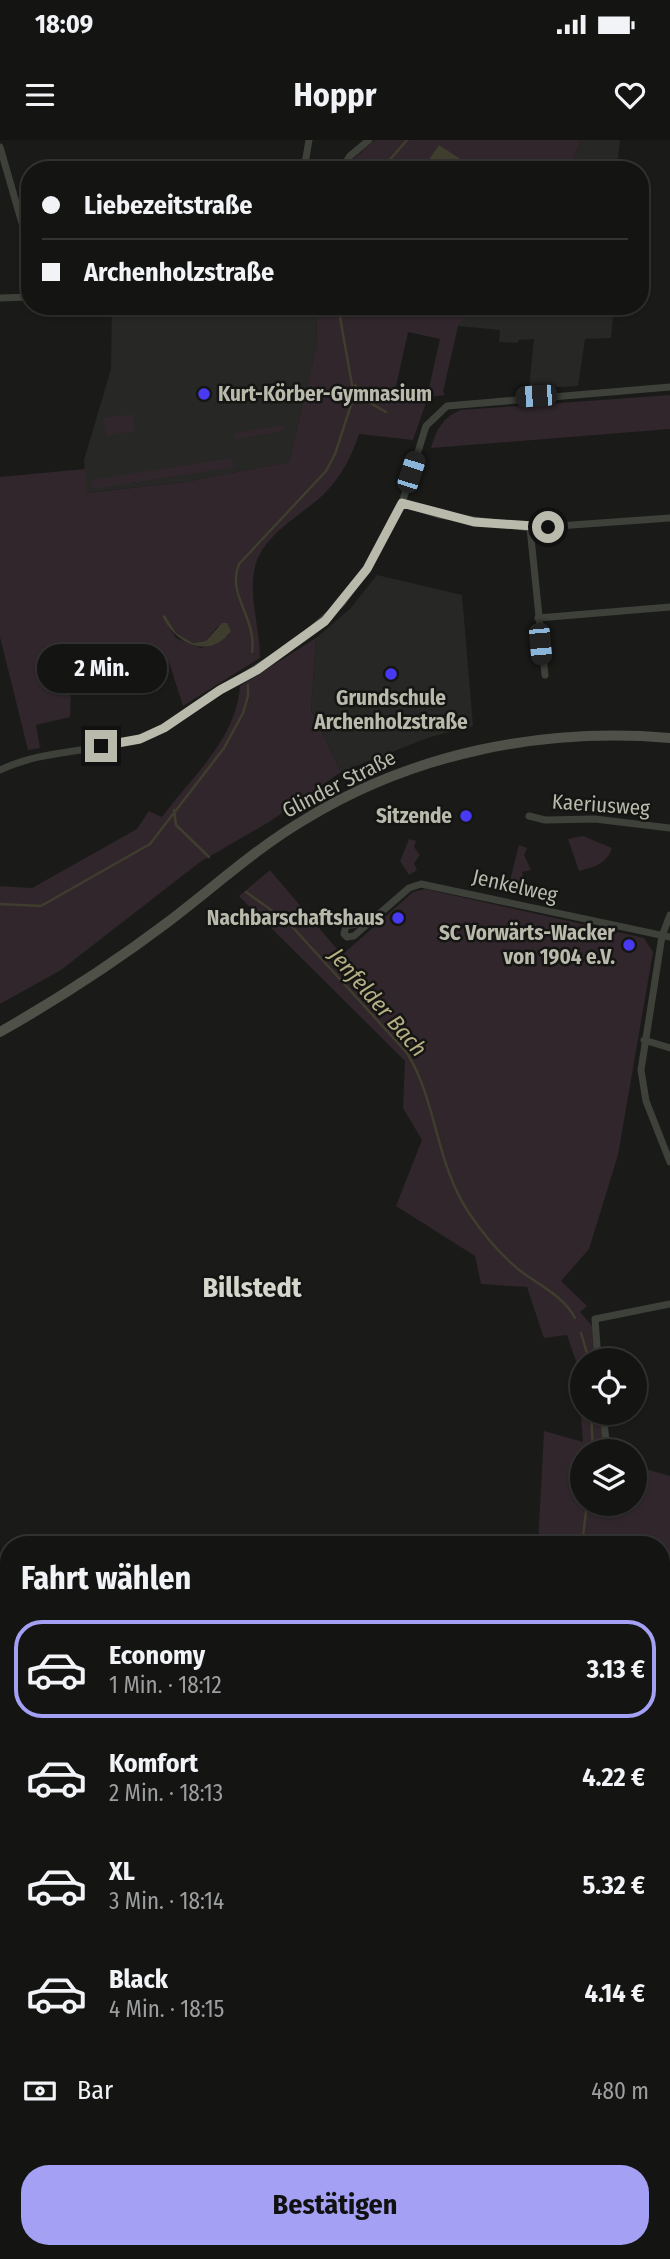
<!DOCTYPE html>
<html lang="de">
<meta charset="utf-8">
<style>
:root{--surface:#141413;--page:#212121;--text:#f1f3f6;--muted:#9d9ea0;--line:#333;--accent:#a4a0f4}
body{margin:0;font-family:"Fira Sans Condensed",sans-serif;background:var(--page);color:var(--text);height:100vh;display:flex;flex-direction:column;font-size:26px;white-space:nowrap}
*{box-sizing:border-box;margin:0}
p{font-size:23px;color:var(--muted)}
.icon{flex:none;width:38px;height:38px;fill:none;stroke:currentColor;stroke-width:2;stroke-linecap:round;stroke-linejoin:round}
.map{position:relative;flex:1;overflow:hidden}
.panel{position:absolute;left:0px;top:1396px;width:670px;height:723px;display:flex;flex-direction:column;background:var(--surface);border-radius:28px 28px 0 0;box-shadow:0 2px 5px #0004,0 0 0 2px var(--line)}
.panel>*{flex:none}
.hud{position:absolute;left:21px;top:21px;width:628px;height:154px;border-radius:28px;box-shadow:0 2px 5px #0004,0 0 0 2px var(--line);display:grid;align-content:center;height:154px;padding:0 21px;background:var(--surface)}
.buttons{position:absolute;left:570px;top:1208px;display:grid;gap:14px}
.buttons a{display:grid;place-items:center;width:77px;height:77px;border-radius:50%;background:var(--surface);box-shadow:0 2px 5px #0004,0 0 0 2px var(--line);font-size:35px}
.end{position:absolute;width:32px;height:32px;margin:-16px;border:9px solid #b9baab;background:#111;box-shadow:0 0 0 4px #111}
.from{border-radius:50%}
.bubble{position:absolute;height:49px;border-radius:24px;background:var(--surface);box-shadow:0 2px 5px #0004,0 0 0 2px var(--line);font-size:23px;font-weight:700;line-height:49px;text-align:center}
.car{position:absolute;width:21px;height:42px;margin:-21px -10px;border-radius:9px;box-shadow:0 0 5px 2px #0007;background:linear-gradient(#222 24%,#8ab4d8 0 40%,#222 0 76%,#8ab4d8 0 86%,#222 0)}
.hud b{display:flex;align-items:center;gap:24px;height:66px;font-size:26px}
.hud b+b{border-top:2px solid var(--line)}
.hud i{width:18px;height:18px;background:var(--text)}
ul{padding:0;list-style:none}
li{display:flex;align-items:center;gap:21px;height:98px;margin:0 14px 10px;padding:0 7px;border:4px solid transparent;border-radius:28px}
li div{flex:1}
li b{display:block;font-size:26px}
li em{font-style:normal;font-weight:700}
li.active{border-color:var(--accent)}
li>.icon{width:63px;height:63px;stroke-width:1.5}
h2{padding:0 21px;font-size:32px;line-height:84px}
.pay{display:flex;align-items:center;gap:18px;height:77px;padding:0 21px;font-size:26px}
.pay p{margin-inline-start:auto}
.button{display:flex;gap:14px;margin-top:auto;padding:14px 21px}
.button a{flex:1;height:80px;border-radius:28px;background:var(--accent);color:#111;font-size:28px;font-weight:700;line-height:80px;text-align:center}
.status{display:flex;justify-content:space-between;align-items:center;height:49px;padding:0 35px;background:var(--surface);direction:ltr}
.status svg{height:19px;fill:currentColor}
header{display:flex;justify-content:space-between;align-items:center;height:91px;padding:0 21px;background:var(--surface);font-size:32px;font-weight:700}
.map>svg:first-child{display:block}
</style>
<div class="status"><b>18:09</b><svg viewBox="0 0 49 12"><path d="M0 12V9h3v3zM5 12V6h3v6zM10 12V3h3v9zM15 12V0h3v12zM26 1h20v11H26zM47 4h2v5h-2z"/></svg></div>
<header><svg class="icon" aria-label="menu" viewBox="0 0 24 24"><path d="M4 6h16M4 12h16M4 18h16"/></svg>Hoppr<svg class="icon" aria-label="heart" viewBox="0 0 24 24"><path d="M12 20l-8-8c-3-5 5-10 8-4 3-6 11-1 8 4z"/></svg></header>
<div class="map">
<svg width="670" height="2119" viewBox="0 0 670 2119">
<rect width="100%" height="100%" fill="#1a1b19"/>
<!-- built -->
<g fill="#272825">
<polygon points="581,0 620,0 617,30 569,30"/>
<polygon points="112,166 316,166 317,204 289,322 185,342 86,353 84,320 111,229"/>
<polygon points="474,166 614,166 611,198 585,199 578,246 529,249 534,199 519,200 517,203 499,202 500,190 458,186"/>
<polygon points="377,435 462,455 473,586 430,597 341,632 311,570 316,498 350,469"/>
</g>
<!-- green -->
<g fill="#30262b" fill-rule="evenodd">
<polygon points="375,0 581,0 569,30 464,30 467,24 426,24 435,30 347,30 351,21"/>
<path d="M316,166H474L458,186L443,252L445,255L427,257L440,199L408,192L394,255L426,263L413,300L359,294C352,316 341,337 324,354C301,376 263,394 255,427C248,456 260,488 260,518L183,566L169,522L71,544L70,577L36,585L40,608L28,610L0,497V337L85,329L87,353L185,342L289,322L317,204ZM165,475L176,493L193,503L206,501L218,486L229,495L201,508L176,498L162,477Z"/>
<path d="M670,255V289L431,308C436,290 443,277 461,270Z"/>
<polygon points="132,274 135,291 106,296 103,278"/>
<polygon points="283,285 285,291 235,299 234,293"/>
<polygon points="232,318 234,327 93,349 91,340"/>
<path d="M316,498L311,570L341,632L269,682L200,722L61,830L0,864V746L32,748L137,689L149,671L162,677C192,636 236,600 240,546Z"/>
<path d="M583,696L612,708C607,724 594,727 579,731L568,699Z"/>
<polygon points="409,699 416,701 414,707 420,715 414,723 417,730 409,735 400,721"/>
<polygon points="519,705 527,708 524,715 531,730 522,732 524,743 522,747 514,747 509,744"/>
<polygon points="270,730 342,815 413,752 425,749 644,798 653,812 618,1015 589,1109 561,1141 587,1166 580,1172 594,1188 596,1220 583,1220 583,1272 601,1272 604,1311 583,1311 583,1363 635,1363 635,1326 670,1336 670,1533 662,1531 662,1405 538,1405 544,1291 583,1302 577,1224 567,1195 544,1198 527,1147 481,1144 475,1116 396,1066 422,1000 403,968 405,921 239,756"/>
<polygon points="0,1458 9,1458 9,2110 433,2110 448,2116 453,2111 522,2111 513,2119 0,2119"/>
</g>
<!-- water -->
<g fill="#3f3d2e">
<polygon points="439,5 468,24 464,30 435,30 426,24"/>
<path d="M165,475L176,493L193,503L206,501L222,483H227L231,491C209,521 175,503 162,476Z"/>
</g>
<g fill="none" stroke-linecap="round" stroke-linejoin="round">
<!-- stream -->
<g stroke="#3f3d2e" stroke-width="2.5">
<polyline points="381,30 407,0"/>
<polyline points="355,245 365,260 386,272"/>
<path d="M252,512C257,477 226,455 239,424L326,331L335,314L354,256L338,166"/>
<polyline points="174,670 176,685 209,717"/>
<path d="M246,752L288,782L407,913C437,961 435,1022 469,1073C483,1094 499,1113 518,1129C538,1145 563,1155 575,1178"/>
<polyline points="0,764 41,766 150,704 224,608 243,573 248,556 248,545"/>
<polyline points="581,1193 589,1220"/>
<polyline points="591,1272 593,1311"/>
<polyline points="582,1405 587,1363"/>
<polyline points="484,2110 492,2119"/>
</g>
<!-- street -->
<g stroke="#3e403a" stroke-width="7">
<polyline points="0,7 30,111"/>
<polyline points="304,30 309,0"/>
<polyline points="341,30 350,16 369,0"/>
<polyline points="0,158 30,157"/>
<polyline points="402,363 439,375 530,388 670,378"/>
<polyline points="530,388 545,535"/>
<polyline points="538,478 670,467"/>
<path d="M0,630C49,607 103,613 153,594L297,502L342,463L367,429L402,363L426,286L447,266L670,247"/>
<polyline points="529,676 545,680 595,679 670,688"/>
<polyline points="670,775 662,796 641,930 646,961 670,1022"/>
<polyline points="371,781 354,796 347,797 344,794 346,786 371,781 409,748 421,744 670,797"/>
<polyline points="644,900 670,908"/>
<polyline points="598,1220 595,1179 670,1164"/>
<polyline points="603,1272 607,1311"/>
<polyline points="662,1535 670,1538"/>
<polyline points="0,1788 9,1788"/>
<polyline points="662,1906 670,1873"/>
<polyline points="662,1990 670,1990"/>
<polyline points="662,2094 670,2094"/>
<polyline points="317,2119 317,2110"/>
<polyline points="524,2119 535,2110"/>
<polyline points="627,2119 628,2110"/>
</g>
<!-- secondary -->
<path stroke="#4f5048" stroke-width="10" d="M0,892C58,859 115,822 168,782C213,748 255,709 304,680C413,613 543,587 670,598"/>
</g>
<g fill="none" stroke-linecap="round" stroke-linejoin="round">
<!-- route -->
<polyline stroke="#b9baab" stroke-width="9" points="101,606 140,599 164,588 220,550 257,530 325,481 367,429 402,363 474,382 548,387"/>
</g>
<!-- markers -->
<g fill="#473af2" stroke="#151614" stroke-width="2.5">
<circle cx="204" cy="254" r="7"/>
<circle cx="391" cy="534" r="7"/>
<circle cx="466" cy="676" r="7"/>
<circle cx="398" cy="778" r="7"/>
<circle cx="629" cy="805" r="7"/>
</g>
<g text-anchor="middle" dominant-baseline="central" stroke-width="5" stroke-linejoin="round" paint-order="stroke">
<!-- poi labels -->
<g font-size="21" font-weight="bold" fill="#b9baab" stroke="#151614" text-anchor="end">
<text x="218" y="254" text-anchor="start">Kurt-Körber-Gymnasium</text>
<text x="391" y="558" text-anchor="middle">Grundschule<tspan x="391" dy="24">Archenholzstraße</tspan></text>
<text x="452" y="676">Sitzende</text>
<text x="384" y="778">Nachbarschaftshaus</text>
<text x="615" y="793">SC Vorwärts-Wacker<tspan x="615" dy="24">von 1904 e.V.</tspan></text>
</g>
<!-- street labels -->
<g font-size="21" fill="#b9baab" stroke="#151614">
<text transform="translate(339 644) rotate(-27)">Glinder Straße</text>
<text transform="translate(601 665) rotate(4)">Kaeriusweg</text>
<text transform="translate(515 746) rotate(13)">Jenkelweg</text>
</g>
<!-- water labels -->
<g font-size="23" font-style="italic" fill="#b5af83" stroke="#151614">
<text transform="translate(378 862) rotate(49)">Jenfelder Bach</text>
</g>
<!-- district labels -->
<g font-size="28" font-weight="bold" fill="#d5d6cc" stroke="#151614">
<text x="252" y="1147">Billstedt</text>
</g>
</g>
</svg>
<div class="buttons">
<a><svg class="icon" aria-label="locate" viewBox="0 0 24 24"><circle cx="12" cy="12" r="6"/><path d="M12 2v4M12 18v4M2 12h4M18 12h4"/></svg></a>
<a><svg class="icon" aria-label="layers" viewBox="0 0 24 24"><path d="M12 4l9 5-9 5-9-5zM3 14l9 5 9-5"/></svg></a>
</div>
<i class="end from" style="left:548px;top:387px"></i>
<i class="end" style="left:101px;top:606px"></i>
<div class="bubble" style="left:37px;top:504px;width:130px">2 Min.</div>
<i class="car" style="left:536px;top:256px;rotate:266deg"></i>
<i class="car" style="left:411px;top:332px;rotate:18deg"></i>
<i class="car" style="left:540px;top:504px;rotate:175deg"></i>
<div class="hud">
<b><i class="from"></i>Liebezeitstraße</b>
<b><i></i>Archenholzstraße</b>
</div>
<section class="panel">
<h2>Fahrt wählen</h2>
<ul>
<li class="active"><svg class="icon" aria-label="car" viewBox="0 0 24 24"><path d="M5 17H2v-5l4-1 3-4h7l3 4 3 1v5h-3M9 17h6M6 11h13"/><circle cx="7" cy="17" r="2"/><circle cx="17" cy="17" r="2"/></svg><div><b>Economy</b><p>1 Min. · 18:12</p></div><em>3.13 €</em></li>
<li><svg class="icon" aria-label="car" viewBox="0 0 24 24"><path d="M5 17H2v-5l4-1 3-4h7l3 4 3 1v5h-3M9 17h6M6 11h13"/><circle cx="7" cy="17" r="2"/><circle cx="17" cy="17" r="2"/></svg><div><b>Komfort</b><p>2 Min. · 18:13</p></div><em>4.22 €</em></li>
<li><svg class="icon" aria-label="car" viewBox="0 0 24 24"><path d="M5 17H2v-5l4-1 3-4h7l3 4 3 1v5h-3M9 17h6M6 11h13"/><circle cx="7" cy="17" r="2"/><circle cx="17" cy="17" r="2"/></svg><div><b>XL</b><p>3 Min. · 18:14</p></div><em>5.32 €</em></li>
<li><svg class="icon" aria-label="car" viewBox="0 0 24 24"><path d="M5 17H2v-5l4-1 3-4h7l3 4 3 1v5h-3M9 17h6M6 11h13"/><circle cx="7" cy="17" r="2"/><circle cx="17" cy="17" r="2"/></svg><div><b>Black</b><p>4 Min. · 18:15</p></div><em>4.14 €</em></li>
</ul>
<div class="pay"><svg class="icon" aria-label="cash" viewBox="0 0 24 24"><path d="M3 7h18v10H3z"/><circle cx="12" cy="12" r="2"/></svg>Bar<p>480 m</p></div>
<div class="button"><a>Bestätigen</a></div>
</section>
</div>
